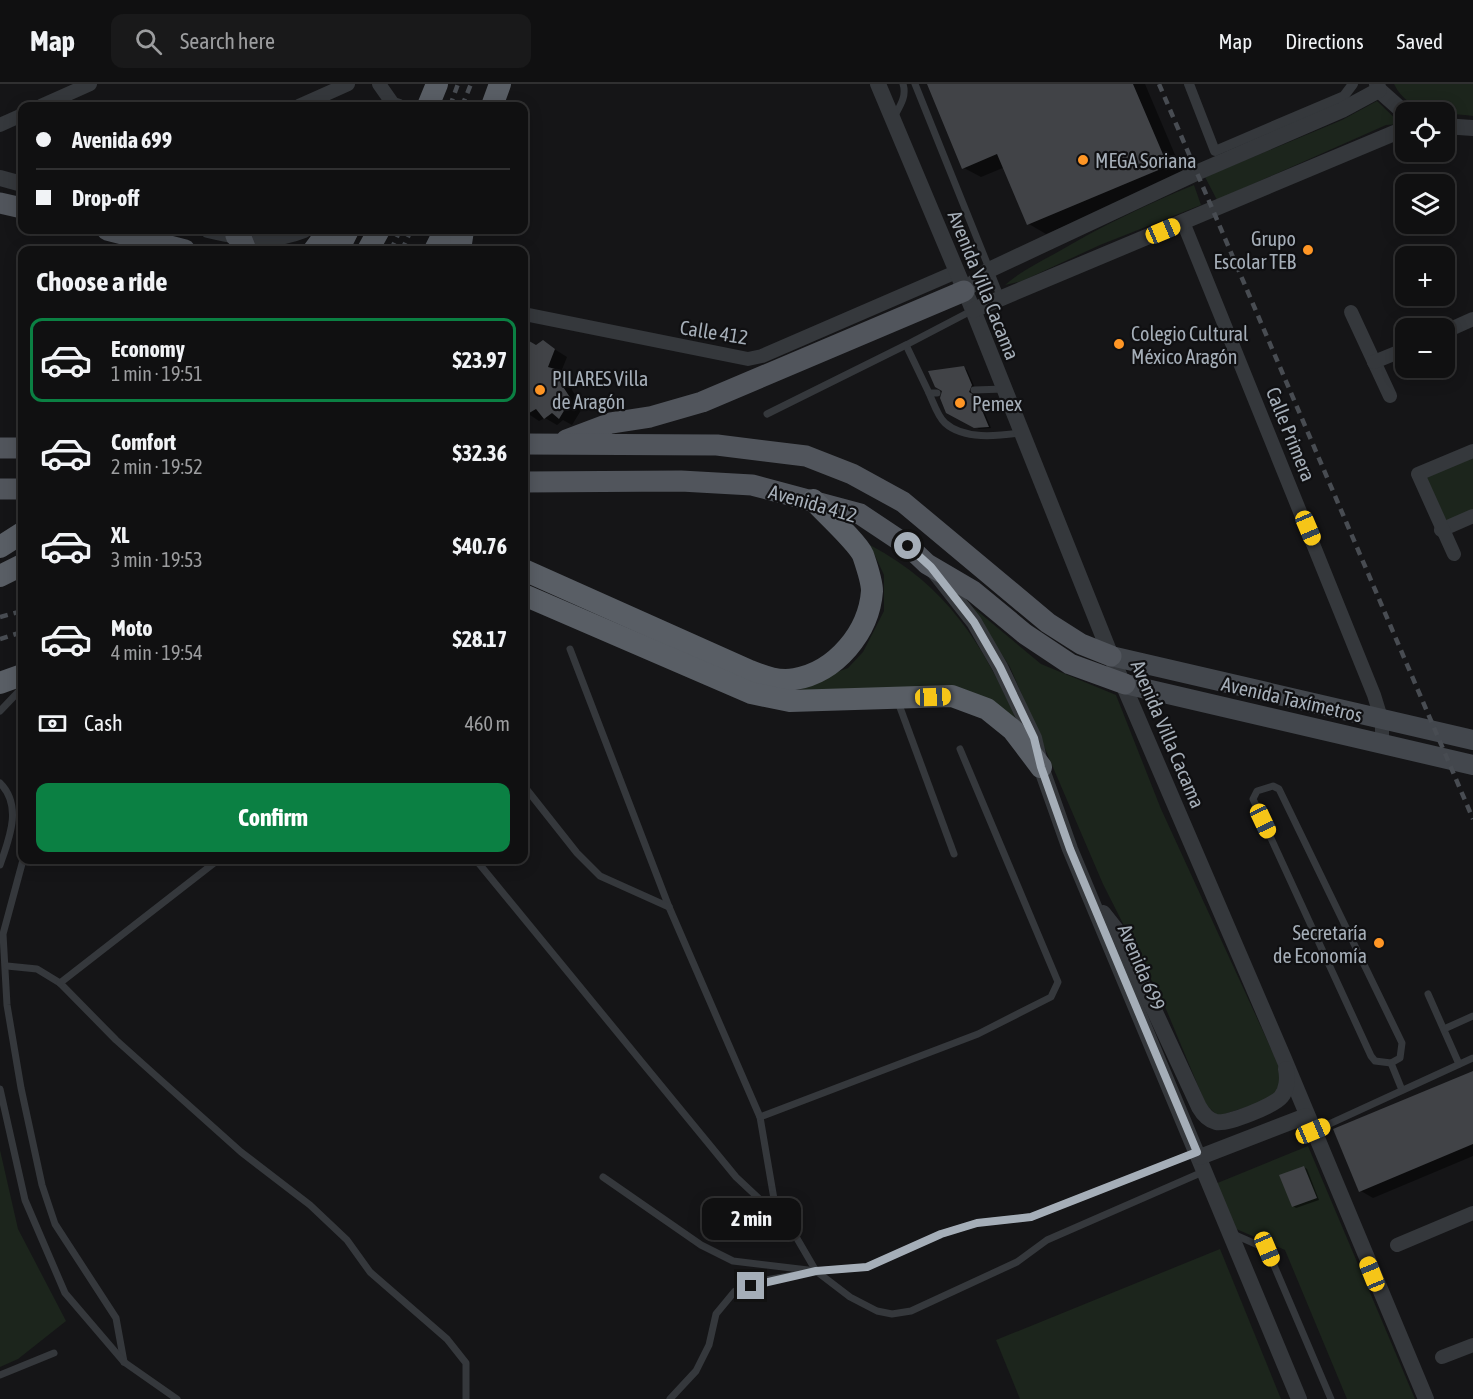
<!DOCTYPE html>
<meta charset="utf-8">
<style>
:root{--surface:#101011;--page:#19191a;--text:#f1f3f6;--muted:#9c9d9f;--line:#303031;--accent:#0b8043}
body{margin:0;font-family:"Asap Condensed",sans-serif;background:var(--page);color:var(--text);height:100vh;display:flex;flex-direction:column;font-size:22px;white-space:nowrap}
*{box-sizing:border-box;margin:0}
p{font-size:20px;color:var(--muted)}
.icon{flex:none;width:33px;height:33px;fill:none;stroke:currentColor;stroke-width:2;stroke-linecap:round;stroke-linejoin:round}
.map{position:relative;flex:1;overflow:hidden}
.side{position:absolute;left:18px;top:162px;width:510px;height:618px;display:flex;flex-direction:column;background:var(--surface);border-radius:12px;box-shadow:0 3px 15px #0003,0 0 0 2px var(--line)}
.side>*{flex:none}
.banner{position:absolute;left:18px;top:18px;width:510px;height:132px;border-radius:12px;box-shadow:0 3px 15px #0003,0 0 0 2px var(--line);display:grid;align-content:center;height:132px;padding:0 18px;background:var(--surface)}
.tools{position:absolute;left:1395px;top:18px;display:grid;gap:12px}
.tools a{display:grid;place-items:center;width:60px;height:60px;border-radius:12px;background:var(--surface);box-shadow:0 3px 15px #0003,0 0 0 2px var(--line);font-size:30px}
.end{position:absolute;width:27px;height:27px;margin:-14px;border:8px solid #a5aeb8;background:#111;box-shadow:0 0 0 3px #111}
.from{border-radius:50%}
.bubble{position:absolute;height:42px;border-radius:12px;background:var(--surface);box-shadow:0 3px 15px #0003,0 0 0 2px var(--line);font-size:20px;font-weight:700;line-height:42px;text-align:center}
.car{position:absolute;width:18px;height:36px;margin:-18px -9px;border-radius:8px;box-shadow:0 0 4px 2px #0007;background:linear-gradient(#f5c518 24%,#345 0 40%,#f5c518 0 76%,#345 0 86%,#f5c518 0)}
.banner b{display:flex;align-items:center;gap:21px;height:57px;font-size:22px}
.banner b+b{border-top:2px solid var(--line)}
.banner i{width:15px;height:15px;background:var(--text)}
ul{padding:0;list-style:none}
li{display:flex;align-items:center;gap:18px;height:84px;margin:0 12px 9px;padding:0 6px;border:3px solid transparent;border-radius:12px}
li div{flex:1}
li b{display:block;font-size:22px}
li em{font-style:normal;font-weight:700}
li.selected{border-color:var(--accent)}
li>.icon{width:54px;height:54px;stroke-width:1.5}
h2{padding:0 18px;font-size:27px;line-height:72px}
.pay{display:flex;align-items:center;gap:15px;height:66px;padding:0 18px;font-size:22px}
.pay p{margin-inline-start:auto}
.action{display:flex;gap:12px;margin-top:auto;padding:12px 18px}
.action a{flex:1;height:69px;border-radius:12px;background:var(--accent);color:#fff;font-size:24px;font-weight:700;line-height:69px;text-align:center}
header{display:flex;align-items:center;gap:36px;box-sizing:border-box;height:84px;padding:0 30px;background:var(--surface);border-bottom:2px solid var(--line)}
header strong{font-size:28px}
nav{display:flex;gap:33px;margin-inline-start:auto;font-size:21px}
.search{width:420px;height:54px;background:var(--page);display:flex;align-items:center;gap:15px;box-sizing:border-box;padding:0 21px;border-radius:12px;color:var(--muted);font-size:22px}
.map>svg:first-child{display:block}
</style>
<header>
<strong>Map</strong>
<div class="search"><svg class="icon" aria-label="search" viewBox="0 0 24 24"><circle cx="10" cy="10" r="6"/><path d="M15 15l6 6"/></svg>Search here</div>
<nav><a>Map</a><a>Directions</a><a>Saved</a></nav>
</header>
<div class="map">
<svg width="1473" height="1315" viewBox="0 0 1473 1315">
<rect width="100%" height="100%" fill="#151517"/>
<!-- green -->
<g fill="#1c251c">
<path d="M1394,0H1473V32C1443,28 1409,31 1394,0Z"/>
<polygon points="1377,17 1401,40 1386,41 1217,116 1205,93 1342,36"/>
<path d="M1194,101L1201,121L1100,161L1022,197L1005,201C1021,187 1038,179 1056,169C1100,143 1147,120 1194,101Z"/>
<polygon points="1473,371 1473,429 1442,443 1421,394"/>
<path d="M870,461C946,501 983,560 1017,637L1000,623L772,603L810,598L848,584L863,568L884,527V491Z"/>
<polygon points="969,520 1041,580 1116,611 1161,725 1285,995 1278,1013 1218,1032 1206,1021 1166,925 1103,800 1010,583"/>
<polygon points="1308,1062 1415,1315 1347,1315 1285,1166 1234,1144 1215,1100"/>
<polygon points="0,1066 18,1145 66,1237 18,1275 0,1283"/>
<polygon points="1220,1165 1281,1315 1020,1315 996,1256"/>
</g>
<!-- shadow -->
<g fill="#0007">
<polygon points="928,0 1145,0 1184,92 1046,150 1029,140 1005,83 981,93 964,84"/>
<polygon points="525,257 536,263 543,258 567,273 561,288 574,296 572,306 583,323 572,341 563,336 557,341 545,334 539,337 527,329 524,322"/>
<polygon points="964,284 967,286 975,304 972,311 979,315 991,344 979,345 948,328"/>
<polygon points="1473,989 1473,1072 1373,1114 1361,1107"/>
<polygon points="1304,1083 1307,1085 1319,1116 1296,1124 1293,1122"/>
</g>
<!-- building -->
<g fill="#414347">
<polygon points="927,0 1133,0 1168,82 1027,141 997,70 962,85"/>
<polygon points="524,254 536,261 543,256 555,265 548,283 562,287 560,298 571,315 559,335 552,329 544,335 536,325 524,332"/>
<polygon points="964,282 972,301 969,308 976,312 989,343 974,344 946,329 940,314 942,307 935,303 928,287"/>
<polygon points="1473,987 1473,1060 1359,1108 1333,1045"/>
<polygon points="1304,1082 1317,1114 1292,1123 1279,1091"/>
</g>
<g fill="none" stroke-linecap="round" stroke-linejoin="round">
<!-- service -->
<g stroke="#35383c" stroke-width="7">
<polyline points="915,0 1001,214"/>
<path d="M894,33C900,22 907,12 903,0"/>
<polyline points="974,306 1004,305"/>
<path d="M929,309C933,318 938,333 945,339C964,356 997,352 1020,349"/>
<polyline points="937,309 929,309 906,261 973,226"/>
<polyline points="767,330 906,261"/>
<polyline points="570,565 669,823 760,1033 774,1115 816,1187 850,1213 877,1227 892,1230 911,1227 1017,1178 1047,1156 1205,1087"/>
<polyline points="898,618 954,770"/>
<polyline points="0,627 22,604"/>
<path d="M0,699C23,722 9,755 0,781"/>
<polyline points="524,702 577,769 600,792 669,823"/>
<polygon points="1273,702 1279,705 1402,959 1400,974 1391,979 1375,977 1371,972 1253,715 1257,707"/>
<polyline points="23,776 3,850 7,921 21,1004 42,1101 55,1140 116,1234 124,1278"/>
<polyline points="476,776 736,1093 784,1138"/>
<polyline points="7,882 37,885 60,899 116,956 241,1068 310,1121 347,1156 370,1188 447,1255 466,1279 466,1315"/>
<polyline points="60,899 218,776"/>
<polyline points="1428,910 1459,980"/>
<polyline points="1444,945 1473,932"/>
<polyline points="1391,979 1402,1006"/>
<polyline points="0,1005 25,1116 65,1209 124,1278 177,1315"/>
<polyline points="760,1033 978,950 1051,913 1058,898 960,665"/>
<polyline points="1314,1047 1473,974"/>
<polyline points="603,1093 701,1161 733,1177 808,1186"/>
<polyline points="1233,1150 1267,1165 1331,1315"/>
<polyline points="0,1291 54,1269"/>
<polyline points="670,1315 696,1287 709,1261 716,1230 735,1207 766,1196 816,1187 867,1183 941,1150 977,1139 1031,1133 1197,1068"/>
</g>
<!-- pedestrian -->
<polyline stroke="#35383c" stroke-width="10" points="1189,0 1215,67 1344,12 1353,0"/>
<!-- minor -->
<g stroke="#35383c" stroke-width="14">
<polyline points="379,0 393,20 399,22"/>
<polyline points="41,22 90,0"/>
<polyline points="299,22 348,0"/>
<polyline points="0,41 22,31"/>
<polyline points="1183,138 1374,611 1382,637 1382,661"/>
<polyline points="1351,228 1390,312"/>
<polyline points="524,230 748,275 762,272 956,188"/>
<polyline points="1444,248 1473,235"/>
<polyline points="1374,278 1406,265"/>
<polyline points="1441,446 1473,432"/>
<polyline points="1454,470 1418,390 1473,367"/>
<polyline points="1397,1161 1473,1129"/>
<polyline points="1442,1273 1473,1261"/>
</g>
<!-- tertiary -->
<g stroke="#35383c" stroke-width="16">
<polyline points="878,0 973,226 1111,572 1284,975 1426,1315"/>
<polyline points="1377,0 1379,6 1406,30"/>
<polyline points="1444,42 1473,44"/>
<polyline points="0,94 22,100"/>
<path d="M208,146C244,154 269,160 304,146"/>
<polyline points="964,207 989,186 1196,89 1342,26 1379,6"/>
<polyline points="973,226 1406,44"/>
<polyline points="934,487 974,538 1000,583 1034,654 1041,683 1070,765 1299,1315"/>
<path d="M1103,829L1118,848L1199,1023C1203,1030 1208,1036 1216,1038C1227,1041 1275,1021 1281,1013C1287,1006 1288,994 1286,985"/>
<polyline points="1200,1073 1306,1032"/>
</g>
<!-- secondary -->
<g stroke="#43474d" stroke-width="20">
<polyline points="1111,572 1473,656"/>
<polyline points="1125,600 1473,681"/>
</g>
<!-- primary -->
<g stroke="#51555c" stroke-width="21">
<polyline points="0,119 22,124"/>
<polyline points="107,146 185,166"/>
<polyline points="236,152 242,156 246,166"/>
<polyline points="566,356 611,339 650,333 702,318 964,207"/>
<polyline points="524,360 717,361 806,372 852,390 903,418 1048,539 1081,560 1111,572"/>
<polyline points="0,364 22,364"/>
<polyline points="524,398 681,397 752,401 860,430 908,462 927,480 973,507 1025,550 1070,580 1125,600"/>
<polyline points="0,405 22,405"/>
</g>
<!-- trunk -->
<g stroke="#595e65" stroke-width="22">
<polyline points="428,22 437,0"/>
<polyline points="492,22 500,0"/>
<polyline points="314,166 329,146"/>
<polyline points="338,166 348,146"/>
<polyline points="368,166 379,146"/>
<polyline points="435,166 445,146"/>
<polyline points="460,166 463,146"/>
<polyline points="0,463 22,449"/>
<path d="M524,486L750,587C765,593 779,598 795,595C836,588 869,548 872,507C872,497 866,480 863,471C857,458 824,428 813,416"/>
<polyline points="0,492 22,481"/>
<polyline points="524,511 751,609 790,617 952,612 987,625 1013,646 1041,683"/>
<polyline points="0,599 22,591"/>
</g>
<!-- rail -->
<g stroke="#484c52" stroke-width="4.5" stroke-dasharray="8 6" stroke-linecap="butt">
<polyline points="1159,0 1473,735"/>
<polyline points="450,22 458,0"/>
<polyline points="462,22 471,0"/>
<polyline points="391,166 400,146"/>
<polyline points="402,166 411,146"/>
<polyline points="0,533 22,527"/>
<polyline points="0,555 22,548"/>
</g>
</g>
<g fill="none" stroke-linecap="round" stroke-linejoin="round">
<!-- route -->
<polyline stroke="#a5aeb8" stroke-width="8" points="751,1202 816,1187 867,1183 941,1150 977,1139 1031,1133 1197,1068 1070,765 1041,683 1034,654 1000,583 974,538 931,483 908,462"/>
</g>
<!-- markers -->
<g fill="#ff9625" stroke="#101012" stroke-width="2">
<circle cx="1083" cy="76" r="6"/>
<circle cx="1308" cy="166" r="6"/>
<circle cx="1119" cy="260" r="6"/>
<circle cx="540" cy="306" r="6"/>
<circle cx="960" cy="319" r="6"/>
<circle cx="1379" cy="859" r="6"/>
</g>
<g text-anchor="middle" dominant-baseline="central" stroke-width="4.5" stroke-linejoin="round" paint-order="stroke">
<!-- poi labels -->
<g font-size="20" fill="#a5aeb8" stroke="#101012" text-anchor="start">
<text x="1095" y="76">MEGA Soriana</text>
<text x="1296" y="154" text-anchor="end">Grupo<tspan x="1296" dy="23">Escolar TEB</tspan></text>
<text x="1131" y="249">Colegio Cultural<tspan x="1131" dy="23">México Aragón</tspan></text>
<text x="552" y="294">PILARES Villa<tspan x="552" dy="23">de Aragón</tspan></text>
<text x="972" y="319">Pemex</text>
<text x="1367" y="848" text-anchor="end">Secretaría<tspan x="1367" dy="23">de Economía</tspan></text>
</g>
<!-- street labels -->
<g font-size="20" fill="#a5aeb8" stroke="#101012">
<text transform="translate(984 201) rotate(68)">Avenida Villa Cacama</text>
<text transform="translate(714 248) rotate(9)">Calle 412</text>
<text transform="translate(1291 350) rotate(68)">Calle Primera</text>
<text transform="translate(813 419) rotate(16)">Avenida 412</text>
<text transform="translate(1292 615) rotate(13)">Avenida Taxímetros</text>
<text transform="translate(1168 650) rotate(67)">Avenida Villa Cacama</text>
<text transform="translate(1142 883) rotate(67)">Avenida 699</text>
</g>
</g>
</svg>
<div class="tools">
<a><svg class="icon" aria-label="locate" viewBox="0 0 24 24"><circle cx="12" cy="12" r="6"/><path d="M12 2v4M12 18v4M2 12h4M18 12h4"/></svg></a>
<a><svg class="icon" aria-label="layers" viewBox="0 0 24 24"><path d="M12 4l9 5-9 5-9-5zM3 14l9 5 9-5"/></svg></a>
<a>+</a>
<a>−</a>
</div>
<i class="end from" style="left:908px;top:462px"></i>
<i class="end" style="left:751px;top:1202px"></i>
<div class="bubble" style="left:702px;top:1114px;width:99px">2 min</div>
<i class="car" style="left:1163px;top:147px;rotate:67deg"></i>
<i class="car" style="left:1308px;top:444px;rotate:157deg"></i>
<i class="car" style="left:933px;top:613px;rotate:88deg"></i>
<i class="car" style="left:1263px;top:737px;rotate:155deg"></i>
<i class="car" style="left:1313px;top:1047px;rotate:67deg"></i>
<i class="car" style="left:1267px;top:1165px;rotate:157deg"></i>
<i class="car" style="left:1372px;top:1190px;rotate:338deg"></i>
<div class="banner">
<b><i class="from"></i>Avenida 699</b>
<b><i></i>Drop-off</b>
</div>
<section class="side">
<h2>Choose a ride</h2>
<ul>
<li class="selected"><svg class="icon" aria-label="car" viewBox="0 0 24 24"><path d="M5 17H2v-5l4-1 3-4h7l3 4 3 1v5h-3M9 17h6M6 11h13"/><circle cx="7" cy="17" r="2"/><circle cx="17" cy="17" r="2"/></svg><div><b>Economy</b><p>1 min · 19:51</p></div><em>$23.97</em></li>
<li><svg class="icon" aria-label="car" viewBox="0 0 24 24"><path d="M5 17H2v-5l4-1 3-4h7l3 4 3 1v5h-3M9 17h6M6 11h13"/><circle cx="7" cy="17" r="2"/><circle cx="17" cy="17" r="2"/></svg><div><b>Comfort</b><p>2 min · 19:52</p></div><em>$32.36</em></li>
<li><svg class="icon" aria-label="car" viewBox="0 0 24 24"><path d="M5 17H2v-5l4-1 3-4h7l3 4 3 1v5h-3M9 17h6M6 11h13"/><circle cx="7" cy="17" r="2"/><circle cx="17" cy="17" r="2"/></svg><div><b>XL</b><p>3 min · 19:53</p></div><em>$40.76</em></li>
<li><svg class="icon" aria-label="car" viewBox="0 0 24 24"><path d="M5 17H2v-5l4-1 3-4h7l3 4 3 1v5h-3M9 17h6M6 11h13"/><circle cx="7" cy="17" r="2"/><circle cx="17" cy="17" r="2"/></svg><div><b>Moto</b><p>4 min · 19:54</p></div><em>$28.17</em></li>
</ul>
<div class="pay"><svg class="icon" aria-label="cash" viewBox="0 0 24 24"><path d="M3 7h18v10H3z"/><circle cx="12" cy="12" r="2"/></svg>Cash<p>460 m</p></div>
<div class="action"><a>Confirm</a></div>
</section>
</div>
